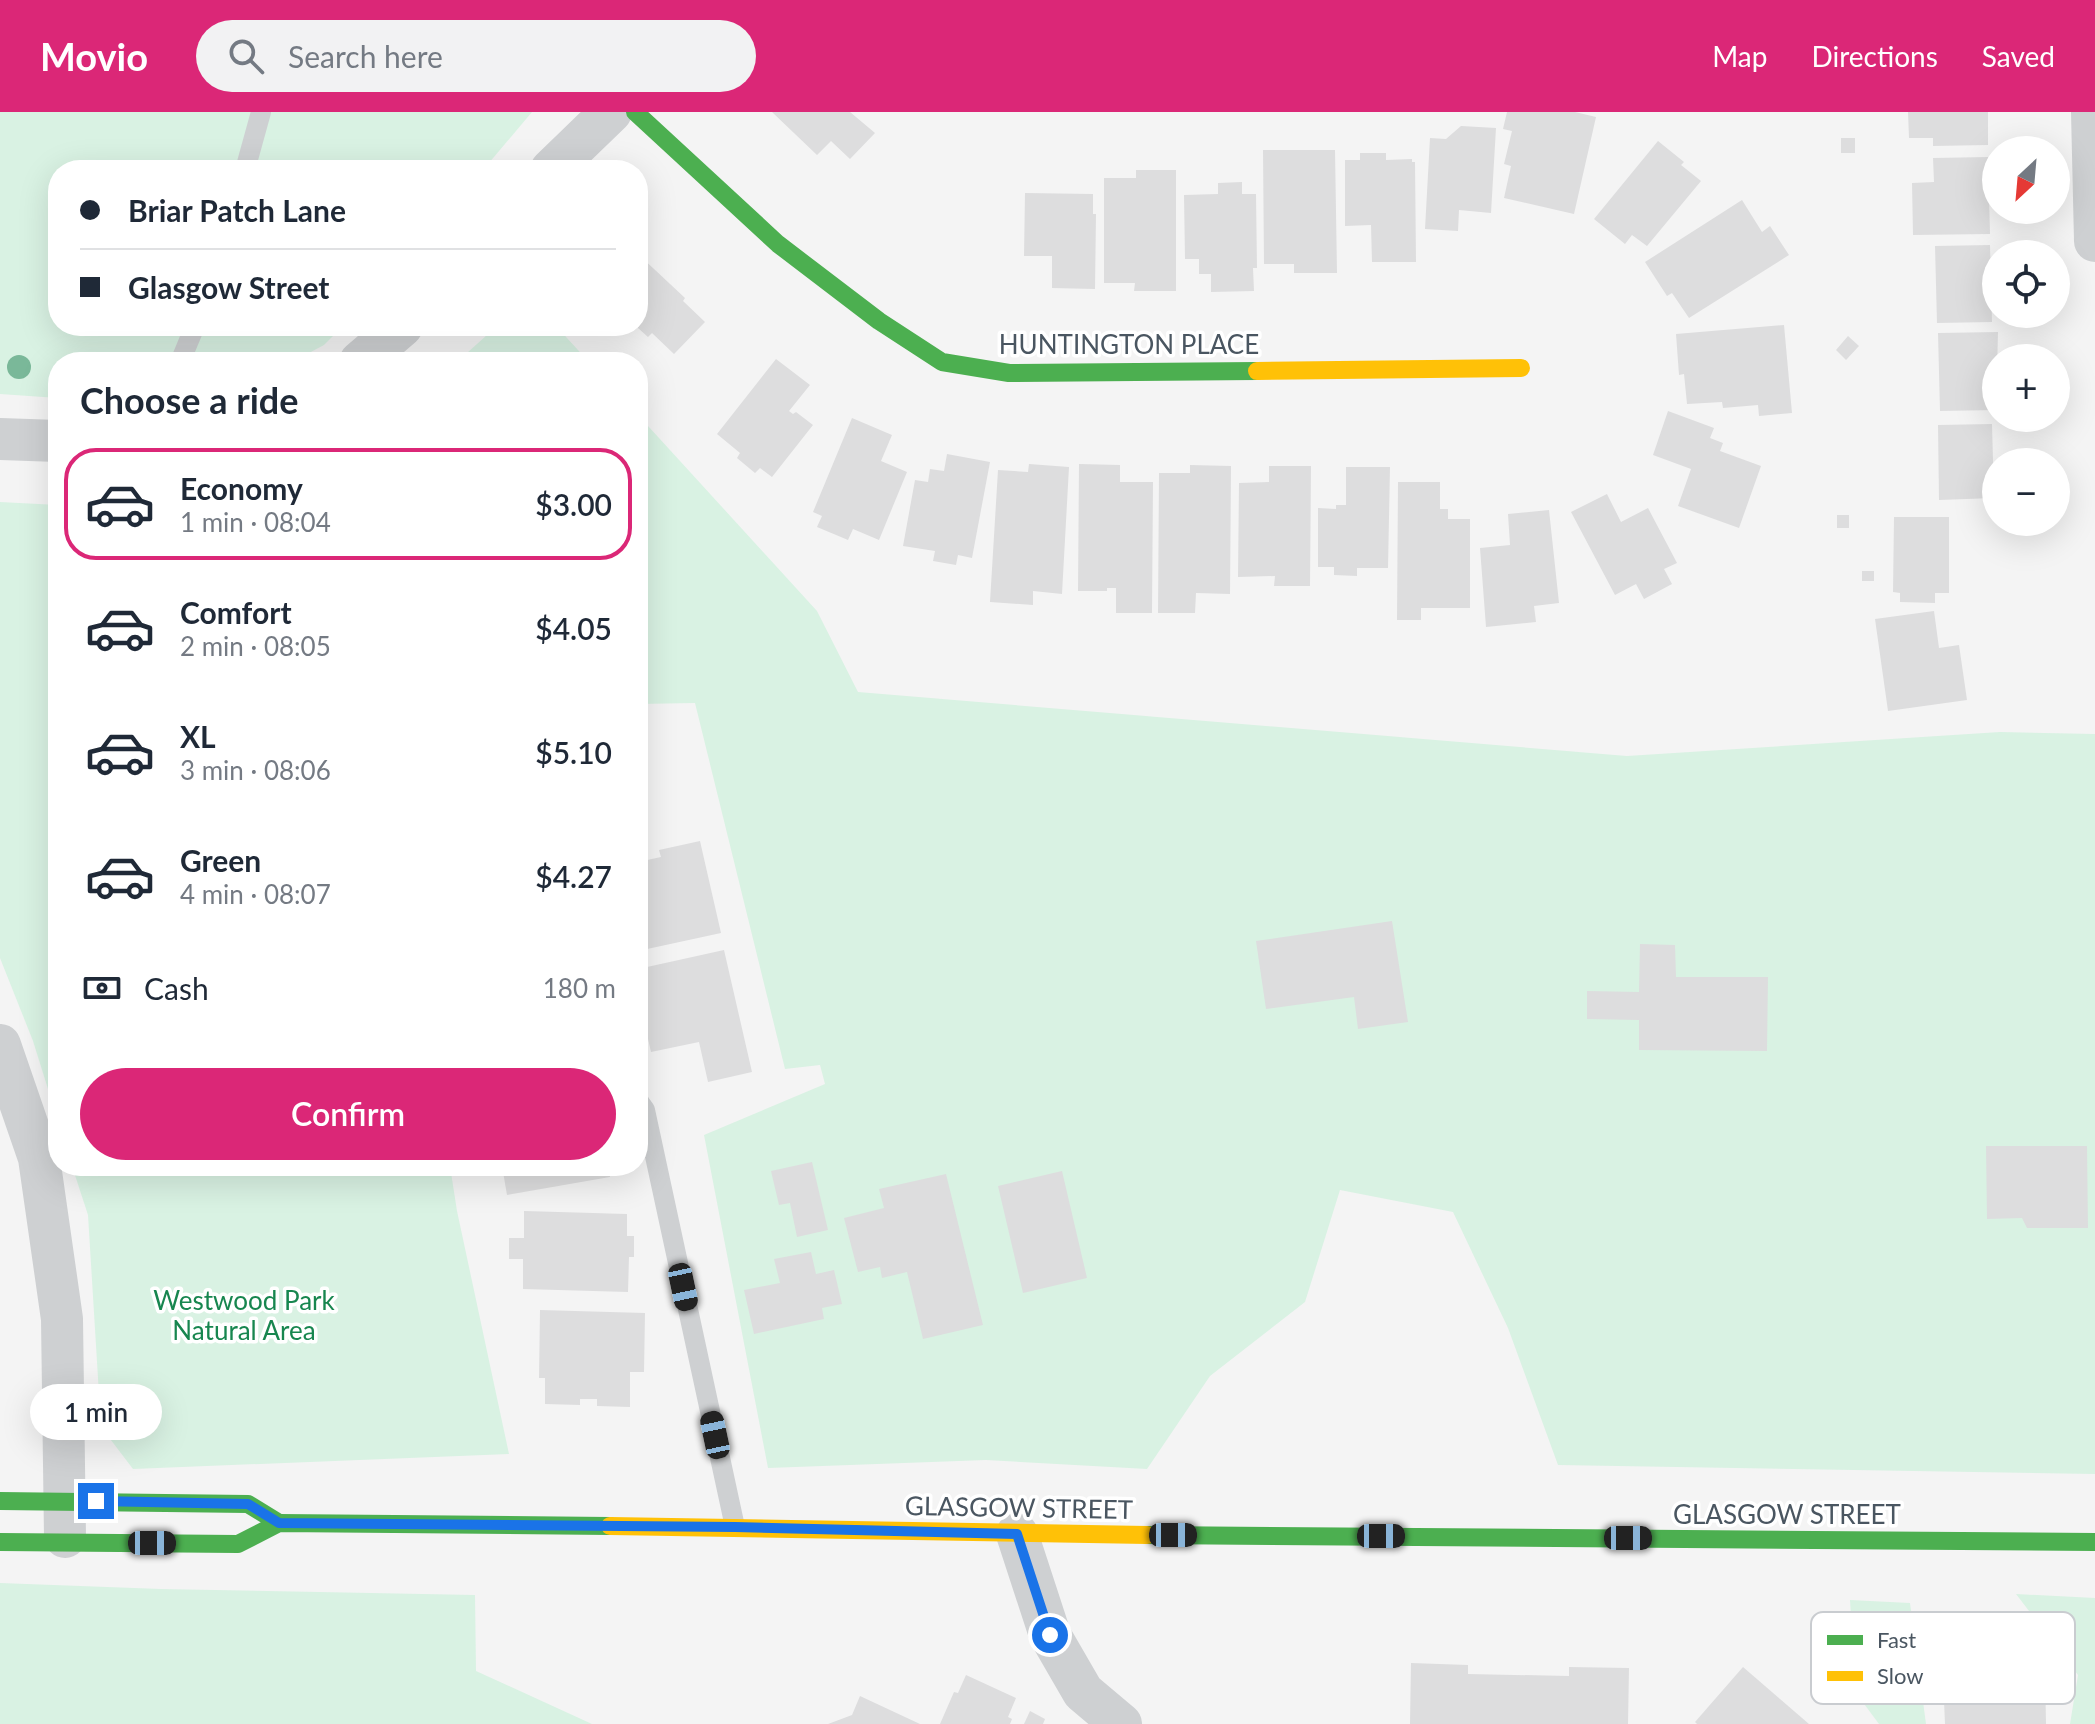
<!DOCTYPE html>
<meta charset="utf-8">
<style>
:root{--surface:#fff;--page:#f2f2f3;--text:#1f2937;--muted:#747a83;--line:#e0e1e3;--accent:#db2777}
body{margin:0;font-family:Lato,sans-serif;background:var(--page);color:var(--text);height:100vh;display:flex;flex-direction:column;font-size:30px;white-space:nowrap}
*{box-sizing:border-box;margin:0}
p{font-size:26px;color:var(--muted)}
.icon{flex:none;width:44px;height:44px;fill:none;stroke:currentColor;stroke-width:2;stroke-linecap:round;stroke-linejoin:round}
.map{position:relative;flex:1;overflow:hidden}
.drawer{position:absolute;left:48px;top:240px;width:600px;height:824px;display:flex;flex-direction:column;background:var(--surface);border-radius:32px;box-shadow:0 8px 32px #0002}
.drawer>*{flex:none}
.guide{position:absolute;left:48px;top:48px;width:600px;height:176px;border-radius:32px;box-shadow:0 8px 32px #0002;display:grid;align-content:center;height:176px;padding:0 32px;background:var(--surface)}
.needle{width:52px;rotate:206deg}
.fabs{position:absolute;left:1982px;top:24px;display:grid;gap:16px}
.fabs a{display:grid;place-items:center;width:88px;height:88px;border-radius:50%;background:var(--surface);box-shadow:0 8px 32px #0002;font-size:40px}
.end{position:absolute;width:36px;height:36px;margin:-18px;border:10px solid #1a73e8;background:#fff;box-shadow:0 0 0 4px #fff}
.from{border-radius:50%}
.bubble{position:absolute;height:56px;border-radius:28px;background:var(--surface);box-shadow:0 8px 32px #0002;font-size:26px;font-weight:600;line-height:56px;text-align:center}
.car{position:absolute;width:24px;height:48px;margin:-24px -12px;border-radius:10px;box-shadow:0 0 6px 2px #0007;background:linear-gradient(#222 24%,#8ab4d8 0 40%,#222 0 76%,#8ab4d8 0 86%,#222 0)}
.guide b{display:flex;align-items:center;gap:28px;height:76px;font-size:30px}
.guide b+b{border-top:2px solid var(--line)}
.guide i{width:20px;height:20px;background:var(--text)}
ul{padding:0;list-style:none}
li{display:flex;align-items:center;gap:24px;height:112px;margin:0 16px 12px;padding:0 16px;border:4px solid transparent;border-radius:32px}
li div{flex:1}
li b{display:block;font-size:30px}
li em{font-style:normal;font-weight:600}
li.current{border-color:var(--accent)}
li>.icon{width:72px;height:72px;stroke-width:1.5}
h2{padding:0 32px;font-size:36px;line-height:96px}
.pay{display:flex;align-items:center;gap:20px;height:88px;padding:0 32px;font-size:30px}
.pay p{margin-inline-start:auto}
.action{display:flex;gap:16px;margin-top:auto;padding:16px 32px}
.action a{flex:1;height:92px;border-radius:48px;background:var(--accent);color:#fff;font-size:32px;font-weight:600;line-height:92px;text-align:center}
header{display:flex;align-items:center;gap:48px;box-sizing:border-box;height:112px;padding:0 40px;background:var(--accent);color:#fff}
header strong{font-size:38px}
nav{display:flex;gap:44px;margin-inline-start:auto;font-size:28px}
.search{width:560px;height:72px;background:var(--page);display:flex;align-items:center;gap:20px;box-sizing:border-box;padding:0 28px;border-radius:44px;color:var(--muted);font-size:30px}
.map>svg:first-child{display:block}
</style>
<header>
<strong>Movio</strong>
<div class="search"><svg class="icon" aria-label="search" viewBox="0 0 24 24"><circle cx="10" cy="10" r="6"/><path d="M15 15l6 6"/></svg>Search here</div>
<nav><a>Map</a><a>Directions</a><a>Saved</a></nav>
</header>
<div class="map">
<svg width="2095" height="1612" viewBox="0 0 2095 1612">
<rect width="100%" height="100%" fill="#f4f4f4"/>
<!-- green -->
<g fill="#d9f2e3">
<polygon points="0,0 532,0 483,58 58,58 58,214 343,214 324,233 292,250 58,250 58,286 0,282"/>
<polygon points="497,214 556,214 589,250 457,250"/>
<polygon points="638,303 817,499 858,580 1627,644 2000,620 2095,622 2095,1362 1558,1353 1508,1216 1453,1100 1340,1078 1305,1190 1210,1264 1147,1357 986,1348 768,1356 704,1023 825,972 820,953 785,957 695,591 638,592"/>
<polygon points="0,390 58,393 58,1009 33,929 0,846"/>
<polygon points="72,1054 450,1054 457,1099 509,1342 133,1357 101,1315 88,1103"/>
<polygon points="0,1471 161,1477 475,1483 476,1559 592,1612 0,1612"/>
<polygon points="2016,1482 2095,1486 2095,1612 2070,1612 2078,1563"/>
<polygon points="1850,1488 1910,1491 1926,1612 1879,1612 1856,1581"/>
</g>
<!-- building -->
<g fill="#ddddde">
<polygon points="772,0 850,0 875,21 850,47 831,29 817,43"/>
<polygon points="1507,0 1575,0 1596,5 1574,102 1504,86 1511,54 1504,52 1512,19 1503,17"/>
<polygon points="1908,0 1988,0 1988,33 1933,34 1933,26 1909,26"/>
<polygon points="1461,14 1496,16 1491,101 1459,98 1458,119 1425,117 1430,26 1446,27"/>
<rect x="1841" y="26" width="14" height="15"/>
<polygon points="1658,29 1684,50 1681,53 1701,69 1647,134 1632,123 1625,132 1594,107"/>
<polygon points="1263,38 1335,38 1337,161 1294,161 1294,152 1264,152"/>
<polygon points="1360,41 1386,41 1386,48 1412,47 1412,50 1415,50 1416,150 1372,150 1371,113 1345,114 1345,48 1360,48"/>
<polygon points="1988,45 1990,122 1913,123 1912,71 1934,70 1933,46"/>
<polygon points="1136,58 1176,58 1176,179 1134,179 1135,171 1104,171 1104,66 1136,66"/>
<polygon points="1242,70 1242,82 1256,82 1257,156 1253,156 1254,179 1211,180 1211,162 1199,162 1199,147 1185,147 1184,83 1218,82 1218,71"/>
<polygon points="1025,81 1093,82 1093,102 1096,102 1095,177 1052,176 1052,144 1024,144"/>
<polygon points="1742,88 1762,120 1770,114 1789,143 1689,206 1672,181 1667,184 1645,150"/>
<polygon points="1990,133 1992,210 1937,211 1935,134"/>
<polygon points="638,142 685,186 683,189 705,210 674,242 652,221 648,225 638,216"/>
<polygon points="1784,213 1792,301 1759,304 1758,293 1723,296 1722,290 1687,292 1684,262 1679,263 1676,222"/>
<polygon points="1998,220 1996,298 1940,299 1938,221"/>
<polygon points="1848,224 1859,234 1846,248 1836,238"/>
<polygon points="776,247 810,273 789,299 793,302 796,300 813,313 772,365 760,356 755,361 737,346 740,341 717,322"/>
<polygon points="1668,299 1714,316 1710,326 1723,331 1720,339 1761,354 1739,416 1678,394 1691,357 1653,343"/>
<polygon points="852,306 892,323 881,349 907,360 879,428 853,417 848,428 817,415 822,404 813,400"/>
<polygon points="1992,312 1994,386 1939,388 1938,313"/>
<polygon points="947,342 990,350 972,446 958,443 956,453 933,449 935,439 903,434 915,368 928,370 930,357 944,359"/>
<polygon points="1029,352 1069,355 1062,482 1033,479 1033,493 990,490 998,358 1028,360"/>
<polygon points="1079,352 1120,353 1120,370 1153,370 1152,501 1116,501 1116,476 1107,476 1107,479 1078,479"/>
<polygon points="1190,353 1231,354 1230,482 1196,481 1195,501 1158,501 1159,361 1190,361"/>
<polygon points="1269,354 1311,354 1310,474 1274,474 1275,464 1238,465 1239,371 1269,370"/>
<polygon points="1346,355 1390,355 1388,456 1357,456 1357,464 1334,463 1334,455 1318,455 1318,396 1336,397 1336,393 1346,393"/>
<polygon points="1398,370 1440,370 1440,397 1448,397 1448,407 1470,407 1470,496 1421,496 1421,508 1397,508"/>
<polygon points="1607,382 1621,410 1648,396 1677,451 1664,457 1672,472 1644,487 1636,472 1615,483 1571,400"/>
<polygon points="1549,398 1559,491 1534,494 1536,510 1486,515 1480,436 1510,433 1508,402"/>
<rect x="1837" y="403" width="12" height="13"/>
<polygon points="1894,405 1949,405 1949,481 1935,481 1935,491 1900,490 1900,481 1893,480"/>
<rect x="1862" y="459" width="12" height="10"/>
<polygon points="1934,499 1939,536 1959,533 1967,588 1888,599 1875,507"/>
<polygon points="700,729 721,821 638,839 638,750 661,745 659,738"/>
<polygon points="1392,809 1408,910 1358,917 1354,885 1266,897 1256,829"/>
<polygon points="1640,832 1675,833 1676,865 1768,865 1767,939 1639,938 1639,908 1587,907 1587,879 1639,880"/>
<polygon points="724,838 752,960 708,970 699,930 651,940 638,883 638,857"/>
<polygon points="1986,1034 2087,1034 2088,1116 2027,1116 2022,1106 1987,1107"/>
<polygon points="812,1050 828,1118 797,1125 790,1091 779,1093 771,1059"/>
<polygon points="502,1054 608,1054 610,1065 507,1083"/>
<polygon points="1062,1059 1087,1166 1023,1181 998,1074"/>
<polygon points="946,1062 983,1213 923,1227 907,1160 882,1166 880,1155 858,1160 844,1106 884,1096 879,1077"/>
<polygon points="524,1099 627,1102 627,1124 634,1124 634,1145 629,1145 628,1180 523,1177 523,1147 509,1147 509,1126 524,1126"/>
<polygon points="811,1140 816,1162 834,1158 842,1192 822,1196 824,1207 754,1222 744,1178 780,1171 774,1147"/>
<polygon points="540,1198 645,1201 644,1260 630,1260 630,1295 597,1294 597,1287 580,1287 580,1293 545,1292 545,1266 539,1266"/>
<polygon points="1986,1542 1987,1559 2045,1558 2046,1612 1945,1612 1942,1543"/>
<polygon points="1411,1551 1468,1553 1468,1562 1569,1564 1569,1555 1629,1556 1628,1612 1410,1612"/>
<polygon points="1743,1555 1809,1612 1697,1612 1695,1610"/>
<polygon points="966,1563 1016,1586 1008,1605 1012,1607 1010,1612 940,1612 954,1580 958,1581"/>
<polygon points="860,1584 920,1612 828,1612 852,1603"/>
<polygon points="1030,1599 1045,1607 1043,1612 1024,1612"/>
</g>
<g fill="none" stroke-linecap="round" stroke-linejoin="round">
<!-- lane -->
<g stroke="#ced0d2" stroke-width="20">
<polyline points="245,58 261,0"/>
<polyline points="180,250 195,214"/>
<polyline points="638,988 645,998 735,1415"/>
</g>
<!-- street -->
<g stroke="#ced0d2" stroke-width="42">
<polyline points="2092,0 2095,129"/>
<polyline points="551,58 611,0"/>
<polyline points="360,250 402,214"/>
<polyline points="0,327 58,329"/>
<polyline points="0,933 39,1046 62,1207 65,1425"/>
<polyline points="1017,1422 1050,1523 1083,1580 1121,1612"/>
</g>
<!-- fast -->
<g stroke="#4caf50" stroke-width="18">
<polyline points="635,0 778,132 879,209 942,250 1009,261 1257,259"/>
<polyline points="0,1389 248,1392 279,1411"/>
<polyline points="1147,1423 2095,1430"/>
<polyline points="0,1430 238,1432 279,1411 610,1414"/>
</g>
<!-- slow -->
<g stroke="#ffc107" stroke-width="18">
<polyline points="1257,259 1521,256"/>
<polyline points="610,1414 1147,1423"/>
</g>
</g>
<!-- trees -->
<circle fill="#7ab899" cx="19" cy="255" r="12"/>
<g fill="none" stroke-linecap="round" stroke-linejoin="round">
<!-- route -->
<polyline stroke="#1a73e8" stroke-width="10" points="96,1389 248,1392 279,1411 735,1415 1017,1422 1050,1523"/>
</g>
<g text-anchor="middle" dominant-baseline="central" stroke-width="7" stroke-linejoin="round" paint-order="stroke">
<!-- street labels -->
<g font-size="26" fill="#4a5661" stroke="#fff">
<text x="1129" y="232">HUNTINGTON PLACE</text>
<text transform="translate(1019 1395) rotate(1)">GLASGOW STREET</text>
<text x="1787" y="1402">GLASGOW STREET</text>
</g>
<!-- park labels -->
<g font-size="26" fill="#17864f" stroke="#fff">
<text x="244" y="1188">Westwood Park<tspan x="244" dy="30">Natural Area</tspan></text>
</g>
</g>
<!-- legend -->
<rect x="1811" y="1500" width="264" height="92" rx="12" fill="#fff" stroke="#c9ccd0" stroke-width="2"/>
<rect x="1827" y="1523" width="36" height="10" fill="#4caf50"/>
<rect x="1827" y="1559" width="36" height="10" fill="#ffc107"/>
<g font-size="22" fill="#4a5661">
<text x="1877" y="1536">Fast</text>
<text x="1877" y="1572">Slow</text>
</g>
</svg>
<div class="fabs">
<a><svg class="needle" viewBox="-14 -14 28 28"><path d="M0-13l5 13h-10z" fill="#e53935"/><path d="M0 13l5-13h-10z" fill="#747a83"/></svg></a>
<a><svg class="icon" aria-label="locate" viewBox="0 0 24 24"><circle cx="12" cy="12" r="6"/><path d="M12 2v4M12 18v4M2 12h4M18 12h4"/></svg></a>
<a>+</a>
<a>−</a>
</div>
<i class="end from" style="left:1050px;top:1523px"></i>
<i class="end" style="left:96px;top:1389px"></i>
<div class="bubble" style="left:30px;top:1272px;width:132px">1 min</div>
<i class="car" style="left:683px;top:1175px;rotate:168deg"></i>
<i class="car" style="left:715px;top:1323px;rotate:348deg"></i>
<i class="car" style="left:1173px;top:1423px;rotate:90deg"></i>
<i class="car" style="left:1381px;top:1424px;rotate:90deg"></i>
<i class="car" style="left:1628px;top:1426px;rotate:90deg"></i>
<i class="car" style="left:152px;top:1431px;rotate:90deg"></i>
<div class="guide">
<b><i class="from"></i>Briar Patch Lane</b>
<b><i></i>Glasgow Street</b>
</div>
<section class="drawer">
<h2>Choose a ride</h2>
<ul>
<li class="current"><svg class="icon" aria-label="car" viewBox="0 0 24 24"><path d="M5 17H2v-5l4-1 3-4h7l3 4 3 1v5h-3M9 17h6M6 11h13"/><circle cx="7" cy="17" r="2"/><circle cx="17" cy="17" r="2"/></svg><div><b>Economy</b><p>1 min · 08:04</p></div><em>$3.00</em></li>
<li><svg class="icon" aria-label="car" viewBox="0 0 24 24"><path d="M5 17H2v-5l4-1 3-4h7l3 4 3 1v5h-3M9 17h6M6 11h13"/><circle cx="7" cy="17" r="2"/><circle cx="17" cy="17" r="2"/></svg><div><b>Comfort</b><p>2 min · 08:05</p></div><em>$4.05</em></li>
<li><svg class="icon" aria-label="car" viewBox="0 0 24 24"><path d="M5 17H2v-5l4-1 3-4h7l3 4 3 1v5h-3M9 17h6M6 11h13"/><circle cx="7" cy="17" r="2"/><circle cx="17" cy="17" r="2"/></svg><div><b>XL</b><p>3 min · 08:06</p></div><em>$5.10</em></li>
<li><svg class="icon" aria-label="car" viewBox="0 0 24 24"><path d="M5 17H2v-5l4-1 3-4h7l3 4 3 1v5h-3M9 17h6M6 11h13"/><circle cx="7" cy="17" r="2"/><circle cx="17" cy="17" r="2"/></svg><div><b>Green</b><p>4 min · 08:07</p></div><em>$4.27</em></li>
</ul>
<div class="pay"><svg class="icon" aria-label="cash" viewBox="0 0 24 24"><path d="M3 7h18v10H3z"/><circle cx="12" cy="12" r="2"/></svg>Cash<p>180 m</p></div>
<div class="action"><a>Confirm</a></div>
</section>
</div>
